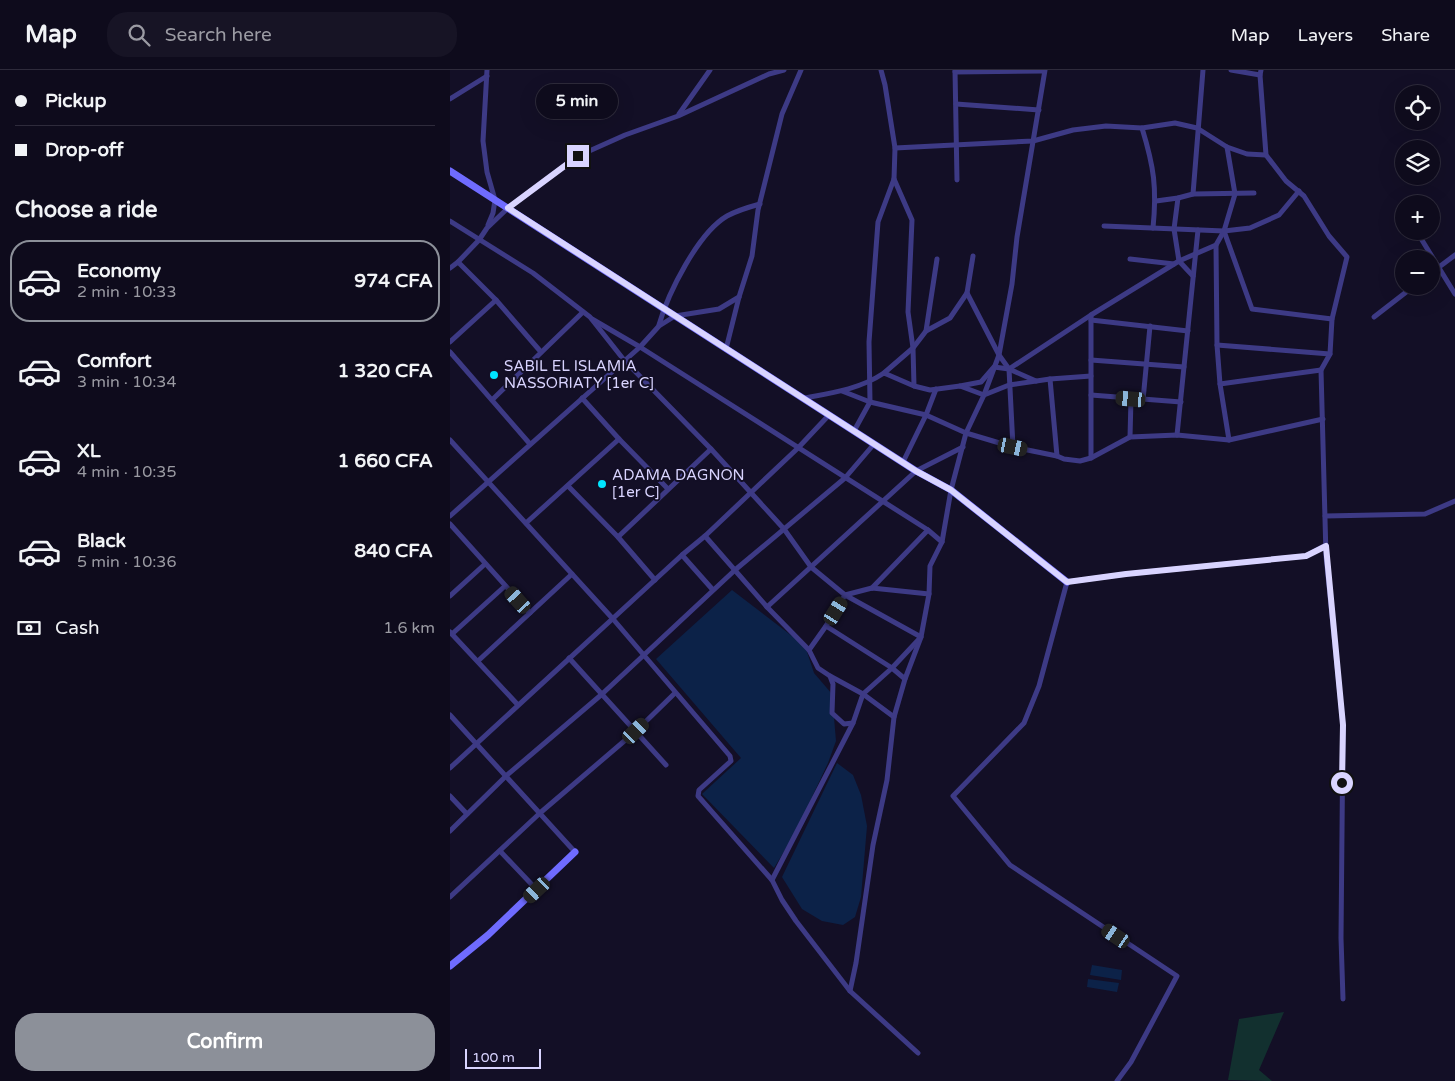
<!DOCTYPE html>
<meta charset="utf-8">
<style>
:root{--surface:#0e0b1c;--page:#171425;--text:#f1f3f6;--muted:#9b9ba3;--line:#2e2b3b;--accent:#8c9099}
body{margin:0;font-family:"Varela Round",sans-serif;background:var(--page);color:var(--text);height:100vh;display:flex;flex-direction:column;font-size:19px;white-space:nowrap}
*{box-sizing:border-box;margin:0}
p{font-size:16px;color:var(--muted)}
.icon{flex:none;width:28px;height:28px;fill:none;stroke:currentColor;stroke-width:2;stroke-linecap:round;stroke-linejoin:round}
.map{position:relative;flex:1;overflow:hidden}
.side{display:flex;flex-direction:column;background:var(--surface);width:450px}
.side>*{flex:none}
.banner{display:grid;align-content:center;height:110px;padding:0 15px;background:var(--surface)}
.buttons{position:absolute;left:945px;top:15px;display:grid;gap:10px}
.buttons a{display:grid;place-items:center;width:45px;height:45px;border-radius:50%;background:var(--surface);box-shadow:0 5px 20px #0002,0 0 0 1px var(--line);font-size:25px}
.scale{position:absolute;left:15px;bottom:12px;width:76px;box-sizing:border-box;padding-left:5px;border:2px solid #d9d4ff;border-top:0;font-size:14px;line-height:18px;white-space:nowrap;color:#d9d4ff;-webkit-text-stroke:4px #130f26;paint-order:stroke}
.end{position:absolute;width:22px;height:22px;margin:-11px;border:6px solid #d9d4ff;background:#111;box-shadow:0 0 0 2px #111}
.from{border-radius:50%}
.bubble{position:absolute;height:35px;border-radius:18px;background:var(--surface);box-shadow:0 5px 20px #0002,0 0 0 1px var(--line);font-size:16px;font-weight:800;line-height:35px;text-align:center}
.car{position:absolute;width:15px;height:30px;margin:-15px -8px;border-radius:6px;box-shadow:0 0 4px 1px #0007;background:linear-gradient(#222 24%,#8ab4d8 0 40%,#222 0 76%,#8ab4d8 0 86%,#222 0)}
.banner b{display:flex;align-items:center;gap:18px;height:48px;font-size:19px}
.banner b+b{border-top:1px solid var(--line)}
.banner i{width:12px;height:12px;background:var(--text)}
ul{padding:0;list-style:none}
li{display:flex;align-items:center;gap:15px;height:82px;margin:0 10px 8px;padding:0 5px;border:2px solid transparent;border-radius:20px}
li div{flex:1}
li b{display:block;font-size:19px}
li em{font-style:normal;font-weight:800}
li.on{border-color:var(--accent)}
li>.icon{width:45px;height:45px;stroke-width:1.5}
h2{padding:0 15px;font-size:22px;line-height:60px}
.pay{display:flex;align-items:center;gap:12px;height:55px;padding:0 15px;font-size:19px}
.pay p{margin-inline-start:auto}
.action{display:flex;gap:10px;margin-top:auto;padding:10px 15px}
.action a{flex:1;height:58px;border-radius:20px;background:var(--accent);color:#fff;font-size:20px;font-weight:800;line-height:58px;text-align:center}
header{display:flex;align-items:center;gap:30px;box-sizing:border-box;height:70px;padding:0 25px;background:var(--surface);border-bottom:1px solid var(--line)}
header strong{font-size:24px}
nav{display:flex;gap:28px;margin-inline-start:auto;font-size:18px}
.search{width:350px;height:45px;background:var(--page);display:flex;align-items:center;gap:12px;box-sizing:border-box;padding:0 18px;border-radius:20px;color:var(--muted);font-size:19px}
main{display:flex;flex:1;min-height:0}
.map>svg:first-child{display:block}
</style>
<header>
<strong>Map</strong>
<div class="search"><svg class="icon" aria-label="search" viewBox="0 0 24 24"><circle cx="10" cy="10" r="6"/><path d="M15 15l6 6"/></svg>Search here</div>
<nav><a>Map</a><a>Layers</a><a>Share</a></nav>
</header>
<main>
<section class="side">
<div class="banner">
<b><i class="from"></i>Pickup</b>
<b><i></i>Drop-off</b>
</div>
<h2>Choose a ride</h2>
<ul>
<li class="on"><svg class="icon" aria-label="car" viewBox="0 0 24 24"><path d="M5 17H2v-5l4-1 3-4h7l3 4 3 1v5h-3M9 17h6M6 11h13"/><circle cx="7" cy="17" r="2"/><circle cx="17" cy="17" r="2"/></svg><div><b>Economy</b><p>2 min · 10:33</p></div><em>974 CFA</em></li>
<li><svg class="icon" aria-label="car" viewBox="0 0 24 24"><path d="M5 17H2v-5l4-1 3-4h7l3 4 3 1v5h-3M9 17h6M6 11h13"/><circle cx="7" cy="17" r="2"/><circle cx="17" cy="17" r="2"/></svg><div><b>Comfort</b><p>3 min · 10:34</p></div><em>1 320 CFA</em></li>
<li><svg class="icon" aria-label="car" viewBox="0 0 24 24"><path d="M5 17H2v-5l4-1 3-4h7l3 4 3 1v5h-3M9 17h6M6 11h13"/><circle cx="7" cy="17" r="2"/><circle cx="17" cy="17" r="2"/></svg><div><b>XL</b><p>4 min · 10:35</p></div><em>1 660 CFA</em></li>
<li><svg class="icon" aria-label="car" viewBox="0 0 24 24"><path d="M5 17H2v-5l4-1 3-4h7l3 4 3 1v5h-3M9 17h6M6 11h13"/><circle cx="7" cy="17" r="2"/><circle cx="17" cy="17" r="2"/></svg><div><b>Black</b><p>5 min · 10:36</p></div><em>840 CFA</em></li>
</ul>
<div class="pay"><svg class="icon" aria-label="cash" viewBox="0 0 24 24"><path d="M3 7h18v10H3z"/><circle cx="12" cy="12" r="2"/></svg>Cash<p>1.6 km</p></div>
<div class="action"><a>Confirm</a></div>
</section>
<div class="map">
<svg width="1005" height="1011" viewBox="0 0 1005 1011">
<rect width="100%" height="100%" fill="#130f26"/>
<!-- green -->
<polygon fill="#12302f" points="834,942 809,1000 822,1011 778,1010 789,949"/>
<!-- water -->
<g fill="#0c2248">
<polygon points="282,520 355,576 364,603 382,624 386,671 378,693 344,765 324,798 252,724 291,688 206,589"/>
<polygon points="387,693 403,705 411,725 417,756 411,827 405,847 393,855 372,851 352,839 332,807"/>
<polygon points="642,895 672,900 671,910 640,905"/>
<polygon points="638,909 669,913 667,922 637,917"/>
</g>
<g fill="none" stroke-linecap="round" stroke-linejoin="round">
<!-- street -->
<g stroke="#3d3a85" stroke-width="5">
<polyline points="37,0 33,71 37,102 45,130 43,143 38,155"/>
<polyline points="505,0 507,110"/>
<polyline points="781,0 810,5"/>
<polyline points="811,0 810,5 816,85 836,111 854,126 879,166 897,187 882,249 880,284 871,300 876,486 893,655 891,868 893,929"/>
<polyline points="505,2 594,1"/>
<polyline points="0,29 37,6"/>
<polyline points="506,34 589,40"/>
<polyline points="229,44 260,0"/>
<path d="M692,58C704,97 707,118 703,158"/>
<polyline points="777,77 785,124 774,161 766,175 767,275 770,314 779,370"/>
<polyline points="445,78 583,71 623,60 656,56 692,58 725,53 747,58 777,77 797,84 816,85"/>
<polyline points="444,109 462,150 458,242 463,278 464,316"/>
<polyline points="743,124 753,0"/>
<polyline points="728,128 724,159 729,191 743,206"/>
<polyline points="706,131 728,128 743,124 804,123"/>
<polyline points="0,151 83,203 140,247 174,290 261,379 334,459 361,497 395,525 471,567 442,598 413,624 403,653 322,810"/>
<polyline points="654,156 774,161 800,158 829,145 849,121"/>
<polyline points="774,161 802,239 882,249"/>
<polyline points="967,162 1005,224"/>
<polyline points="680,189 724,194"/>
<polyline points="8,192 46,230 91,282"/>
<polyline points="0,198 8,192 29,170 37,158 58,138 128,86 175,65 228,46 319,4 334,0"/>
<polyline points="981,203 1005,185"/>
<polyline points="517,223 549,285 559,299 586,311"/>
<polyline points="924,247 964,216"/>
<polyline points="142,249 190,277 478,460 492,472"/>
<polyline points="641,250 738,261"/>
<path d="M209,255C218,223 248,163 277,146C288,140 299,137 310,134"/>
<polyline points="476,261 487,189"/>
<polyline points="0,272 46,230"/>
<polyline points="767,275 880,284"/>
<polyline points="276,279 289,227 302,186 308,140 332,44 351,0"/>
<polyline points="0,282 80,374"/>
<polyline points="641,290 734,297"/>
<polyline points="559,299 563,377"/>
<polyline points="434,303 463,278 476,261 500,248 517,223 523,186"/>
<polyline points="600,309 607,386"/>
<polyline points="770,314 871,300"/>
<polyline points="510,316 531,312 544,297 559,299 641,245 729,191 766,175"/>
<polyline points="392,321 420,332 476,345 516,363 563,377 607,386 614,389 630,391 641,388 680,367 727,365 779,370 873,349"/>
<polyline points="641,325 731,332"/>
<polyline points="132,328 169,369 218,419"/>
<path d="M354,328C382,323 410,319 434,303L464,316L480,320L510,316L534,325L559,315L600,309L641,306"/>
<polyline points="42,330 133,242"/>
<polyline points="693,330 700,256"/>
<polyline points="404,361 420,332 419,272 428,152 444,109 445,78 435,15 431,0"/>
<polyline points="727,365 748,160"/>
<polyline points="680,367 681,329"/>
<polyline points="0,370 163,549 280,686 281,691 249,720 248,726 322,810 332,830 346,851 400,921 468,983"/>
<polyline points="641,388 641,245"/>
<polyline points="453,392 476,345 486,319"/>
<polyline points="118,416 168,467 205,510"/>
<polyline points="0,446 190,277 209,256 225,246 269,239 289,227"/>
<polyline points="875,446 975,444 1005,431"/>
<polyline points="76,453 169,369"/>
<polyline points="0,454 80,543"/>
<polyline points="255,466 317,537 359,580 368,598 380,606 383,614 382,643 394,654 403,653"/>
<polyline points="168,467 261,379"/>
<polyline points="232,485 263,520"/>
<polyline points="422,518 478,460"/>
<polyline points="0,526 35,494"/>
<polyline points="317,537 466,401 513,377"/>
<polyline points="376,556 442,598 455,609"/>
<polyline points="0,562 68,635"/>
<polyline points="2,564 55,516"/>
<polyline points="359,580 376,556 395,525 422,518 479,524"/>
<polyline points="119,588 216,695"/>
<polyline points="28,591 122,504"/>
<polyline points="380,606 413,624 444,647"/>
<polyline points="0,645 125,782"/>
<polyline points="0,698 232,485 255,466 348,378 379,345"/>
<polyline points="0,726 17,744"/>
<polyline points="0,761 56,706 151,625 285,500 395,408 424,374"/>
<polyline points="50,781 87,820"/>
<polyline points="0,827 90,743 186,661 225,623"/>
<polyline points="400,921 406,893 423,775 437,710 444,647 455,609 471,567 479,524 480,496 492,472 501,420 516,363 534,325 549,285 562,214 567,167 595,0"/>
<polyline points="667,1011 681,992 727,906 560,795 503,726 574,653 589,616 617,512 676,504 856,486 876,475"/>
</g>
<!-- secondary -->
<g stroke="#6f6bff" stroke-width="7">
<polyline points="0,101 466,401 501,420 617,512"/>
<polyline points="0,896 38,865 125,782"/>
</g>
</g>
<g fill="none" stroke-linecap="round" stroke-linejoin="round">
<!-- route -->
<polyline stroke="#d9d4ff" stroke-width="6" points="128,86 58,138 466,401 501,420 617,512 676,504 856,486 876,476 893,655 892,713"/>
</g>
<!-- markers -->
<g fill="#00e5ff" stroke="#130f26" stroke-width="2">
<circle cx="44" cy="305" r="5"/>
<circle cx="152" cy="414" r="5"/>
</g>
<g text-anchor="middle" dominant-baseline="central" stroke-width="4" stroke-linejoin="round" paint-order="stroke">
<!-- poi labels -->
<g font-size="15" fill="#d9d4ff" stroke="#130f26" text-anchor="start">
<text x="54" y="296">SABIL EL ISLAMIA<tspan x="54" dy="17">NASSORIATY [1er C]</tspan></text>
<text x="162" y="405">ADAMA DAGNON<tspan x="162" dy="17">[1er C]</tspan></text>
</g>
</g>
</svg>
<div class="buttons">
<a><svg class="icon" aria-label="locate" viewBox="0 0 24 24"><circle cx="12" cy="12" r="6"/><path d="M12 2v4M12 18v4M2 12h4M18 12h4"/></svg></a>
<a><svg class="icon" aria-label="layers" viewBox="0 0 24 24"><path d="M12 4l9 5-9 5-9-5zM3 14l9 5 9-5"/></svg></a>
<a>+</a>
<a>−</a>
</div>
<div class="scale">100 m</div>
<i class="end from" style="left:892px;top:713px"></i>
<i class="end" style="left:128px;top:86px"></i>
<div class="bubble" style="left:86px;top:14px;width:82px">5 min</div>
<i class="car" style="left:681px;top:329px;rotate:275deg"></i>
<i class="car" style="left:563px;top:377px;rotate:102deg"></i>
<i class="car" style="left:68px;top:530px;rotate:318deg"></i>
<i class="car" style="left:386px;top:541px;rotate:32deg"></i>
<i class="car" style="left:186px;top:661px;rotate:46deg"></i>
<i class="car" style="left:87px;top:820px;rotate:227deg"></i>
<i class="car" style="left:666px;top:866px;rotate:304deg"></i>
</div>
</main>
